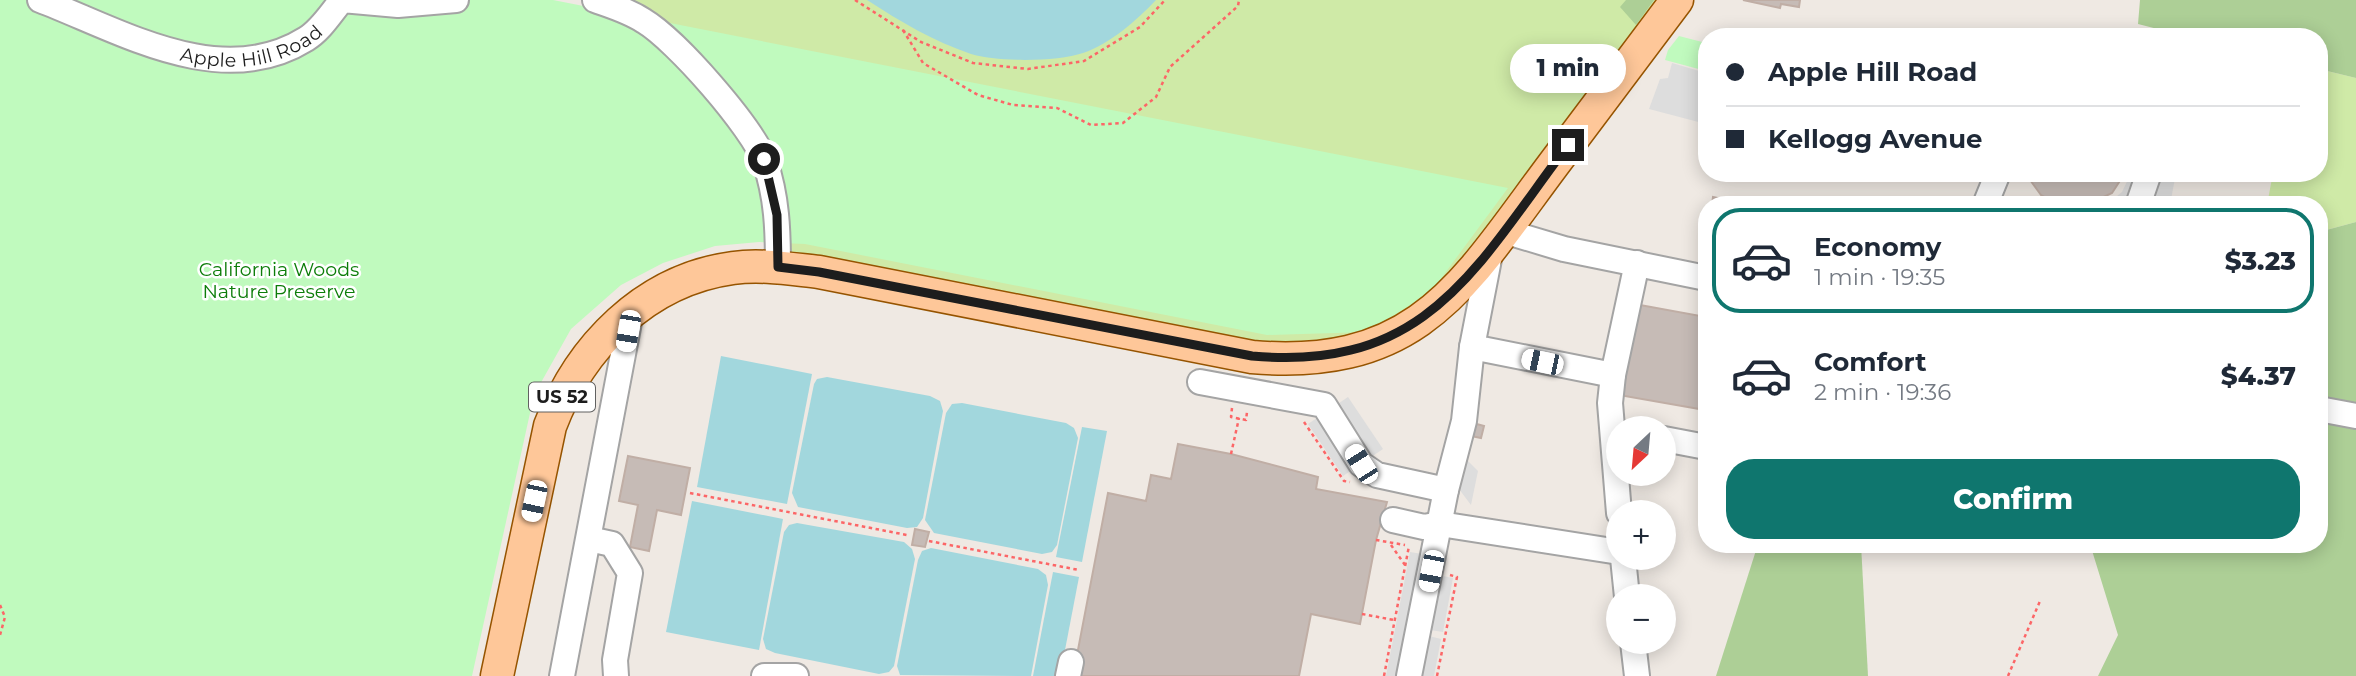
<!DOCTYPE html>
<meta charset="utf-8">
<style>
:root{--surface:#fff;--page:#f6f6f7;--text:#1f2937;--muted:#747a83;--line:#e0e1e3;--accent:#0f766e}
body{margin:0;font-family:Montserrat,sans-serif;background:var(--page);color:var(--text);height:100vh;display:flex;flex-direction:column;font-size:26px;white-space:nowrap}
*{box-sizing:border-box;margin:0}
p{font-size:23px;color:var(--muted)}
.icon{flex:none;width:38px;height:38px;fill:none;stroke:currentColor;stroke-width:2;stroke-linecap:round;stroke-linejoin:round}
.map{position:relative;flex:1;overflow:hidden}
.sheet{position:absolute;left:1698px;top:196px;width:630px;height:357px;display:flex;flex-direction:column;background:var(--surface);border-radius:28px;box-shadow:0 4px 18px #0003}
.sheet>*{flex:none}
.top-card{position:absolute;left:1698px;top:28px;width:630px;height:154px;border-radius:28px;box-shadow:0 4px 18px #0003;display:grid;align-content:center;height:154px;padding:0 28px;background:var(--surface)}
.needle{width:46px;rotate:206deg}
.buttons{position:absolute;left:1606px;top:416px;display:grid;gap:14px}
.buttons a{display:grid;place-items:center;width:70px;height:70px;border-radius:50%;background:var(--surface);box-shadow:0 4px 18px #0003;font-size:35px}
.end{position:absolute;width:32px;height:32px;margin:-16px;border:9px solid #1d1d1d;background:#fff;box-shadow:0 0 0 4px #fff}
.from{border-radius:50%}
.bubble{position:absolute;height:49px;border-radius:24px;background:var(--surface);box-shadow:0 4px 18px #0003;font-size:23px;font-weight:800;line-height:49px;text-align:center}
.car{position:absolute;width:21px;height:42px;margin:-21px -10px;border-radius:9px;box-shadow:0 0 5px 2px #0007;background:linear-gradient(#fff 24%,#345 0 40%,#fff 0 76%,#345 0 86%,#fff 0)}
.top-card b{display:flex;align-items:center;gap:24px;height:66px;font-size:26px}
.top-card b+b{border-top:2px solid var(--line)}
.top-card i{width:18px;height:18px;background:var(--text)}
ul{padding:12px 0 0;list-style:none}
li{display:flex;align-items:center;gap:21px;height:105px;margin:0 14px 10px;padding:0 14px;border:4px solid transparent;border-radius:28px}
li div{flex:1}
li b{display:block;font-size:26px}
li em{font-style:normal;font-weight:800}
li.on{border-color:var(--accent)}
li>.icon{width:63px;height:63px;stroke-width:1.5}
.cta{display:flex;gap:14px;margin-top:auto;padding:14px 28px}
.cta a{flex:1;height:80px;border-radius:28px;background:var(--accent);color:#fff;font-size:28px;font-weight:800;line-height:80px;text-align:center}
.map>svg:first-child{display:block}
</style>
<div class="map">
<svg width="2356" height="676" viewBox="0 0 2356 676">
<rect width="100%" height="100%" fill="#efe9e3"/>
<!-- grass -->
<g fill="#cfeaa7">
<polygon points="595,0 1677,0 1457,291 1315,358 778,267 777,215"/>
<polygon points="2319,69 2356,78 2356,222 2319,232 2319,205 2267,205 2273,173 2319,173"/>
</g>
<!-- forest -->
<g fill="#adcf96">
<polygon points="1626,0 1654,0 1636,25 1620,7"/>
<polygon points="2140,0 2356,0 2356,78 2319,69 2319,37 2189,37 2138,24"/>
<polygon points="2356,222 2356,676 2098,676 2118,635 2090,544 2319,544 2319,232"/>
<polygon points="1758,544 1861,544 1868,676 1716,676"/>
</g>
<!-- park -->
<g fill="#c0fabe">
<polygon points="0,0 553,0 1508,188 1431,292 1367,332 1267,335 805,244 759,242 715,246 663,263 621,285 571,329 534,395 472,676 0,676"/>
<polygon points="1679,36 1706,43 1706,71 1665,60 1668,50"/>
</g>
<!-- parking -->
<g fill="#ddd">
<polygon points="1672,63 1706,73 1706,124 1649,109 1660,79 1668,78"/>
<polygon points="2131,173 2176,173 2170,205 2106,205 2122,192"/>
<polygon points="1348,397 1383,449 1343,476 1308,424"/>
<polygon points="1469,449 1467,460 1478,471 1471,505 1444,469"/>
<polygon points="1410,552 1441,557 1438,575 1453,578 1443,632 1430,630 1429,636 1441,639 1434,676 1386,676"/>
</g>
<!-- water -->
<g fill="#a2d7dd">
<path d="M867,0H1156C1137,20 1110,44 1083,53C1057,62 997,62 971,54C933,41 901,22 867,0Z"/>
<polygon points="721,356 812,374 787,504 697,487"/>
<polygon points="827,377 930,396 940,401 943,411 923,518 917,527 907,528 798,507 792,493 814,384 817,379"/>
<polygon points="962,403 1066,423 1074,428 1078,438 1057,545 1052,552 1042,554 934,533 925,520 946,413 952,404"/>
<polygon points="1082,427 1107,431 1082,562 1056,557"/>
<polygon points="692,501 783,519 759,650 666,632"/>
<polygon points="797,523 904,542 912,549 915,559 894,666 889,672 879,674 775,653 766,649 763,639 784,532 789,525"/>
<polygon points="931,548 1038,569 1046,575 1048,585 1031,676 900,675 897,666 918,560 922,551"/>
<polygon points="1053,572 1079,577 1060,676 1033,676"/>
</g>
<!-- building -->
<g fill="#c6bbb6" stroke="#c0aea5" stroke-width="2">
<polygon points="1743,0 1800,0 1799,7 1781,4 1780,8"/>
<polygon points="2025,173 2125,173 2112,193 2087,205 2057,204 2041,195"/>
<polygon points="1713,197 1727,200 1726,205 1712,205"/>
<polygon points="1640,305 1706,317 1705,410 1619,395"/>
<polygon points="1473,423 1484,426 1481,438 1471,436"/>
<polygon points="1178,444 1231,454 1318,477 1316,489 1387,502 1376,540 1360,624 1311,614 1299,676 1073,676 1108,493 1146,501 1151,475 1171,479"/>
<polygon points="628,456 690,468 681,515 657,510 649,551 630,547 638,505 619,501"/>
<polygon points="915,529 929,532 925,547 912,545"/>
</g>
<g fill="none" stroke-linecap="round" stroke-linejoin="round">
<defs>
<g id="minor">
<path id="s1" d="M40,0C121,31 221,92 306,39C321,30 331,13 342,0L398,5L456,0"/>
<path d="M595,0C612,6 629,11 644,21C676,40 753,128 765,162C777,197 778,231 778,267"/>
<polyline points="1985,205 1998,173"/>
<polyline points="2138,205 2149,173"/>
<polyline points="1504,231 1564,249 1706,278"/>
<polyline points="1491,249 1472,347 1613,375 1637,263"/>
<polyline points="1613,375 1610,403 1619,513"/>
<polyline points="1200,382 1324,405 1361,464 1377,475 1446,490"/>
<polyline points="2319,409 2356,416"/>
<polyline points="1664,439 1706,447"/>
<polyline points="1393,520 1424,527 1440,524 1619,552"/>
<polyline points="589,539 612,544 630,573 615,660 616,676"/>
<polyline points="1623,558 1627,597"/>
<polyline points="1633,642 1637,676"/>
<polyline points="562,676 631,312"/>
<polyline points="764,676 796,676"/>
<polyline points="1068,676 1071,662"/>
<polyline points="1409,676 1446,490 1464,421 1472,347"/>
</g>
<path id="major" d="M497,676L550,426C580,347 645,280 733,268C761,264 790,269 819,272L1252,357C1419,371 1464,284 1553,165C1594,110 1636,55 1677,0"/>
</defs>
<!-- minor casing -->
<use href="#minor" stroke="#a4a4a4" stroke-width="28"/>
<!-- major casing -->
<use href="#major" stroke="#965400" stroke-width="35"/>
<!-- path -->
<g stroke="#fc6667" stroke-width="2.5" stroke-dasharray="3.5 3.5" stroke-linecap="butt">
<polyline points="855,0 921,42 973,63 1028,69 1084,61 1140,27 1165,0"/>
<polyline points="903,30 923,63 978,95 1013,105 1057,108 1091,125 1123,123 1156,97 1170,67 1238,6 1239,0"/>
<polyline points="1232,408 1231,417 1246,420 1247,412"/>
<polyline points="1304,422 1344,481 1350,482"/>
<polyline points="1231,454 1239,418"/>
<polyline points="690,493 907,535"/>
<polyline points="1376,540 1405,545"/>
<polyline points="929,541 1079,570"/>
<polyline points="1391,545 1405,565"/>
<polyline points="0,605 5,617 0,635"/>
<polyline points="1362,614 1394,620"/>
<polyline points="1384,676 1409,546"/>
<polyline points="1437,676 1457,577 1450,575"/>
<polyline points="2008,676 2040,601"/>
</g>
<!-- minor -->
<use href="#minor" stroke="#fff" stroke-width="24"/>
<!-- major -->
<use href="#major" stroke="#fec799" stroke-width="32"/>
</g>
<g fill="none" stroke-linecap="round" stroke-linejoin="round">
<!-- route -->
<path stroke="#1d1d1d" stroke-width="9" d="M764,159L777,215L778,267L819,272L1252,356C1427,372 1476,267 1568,145"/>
</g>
<g text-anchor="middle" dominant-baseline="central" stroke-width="5" stroke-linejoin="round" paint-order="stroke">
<!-- shield labels -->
<rect fill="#fff" stroke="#616161" stroke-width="2" x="529" y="382.5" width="66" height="29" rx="5"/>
<g font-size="18" font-weight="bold" fill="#1d1d1d">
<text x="562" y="397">US 52</text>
</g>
<!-- street labels -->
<g font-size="19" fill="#1d1d1d" stroke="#fff">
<text stroke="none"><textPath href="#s1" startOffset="224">Apple Hill Road</textPath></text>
</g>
<!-- park labels -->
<g font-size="19" fill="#0c7d09" stroke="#fff">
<text x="279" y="269">California Woods<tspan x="279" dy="22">Nature Preserve</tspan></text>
</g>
</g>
</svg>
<div class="buttons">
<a><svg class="needle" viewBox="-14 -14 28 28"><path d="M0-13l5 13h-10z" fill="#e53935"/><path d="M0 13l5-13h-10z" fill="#747a83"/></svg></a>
<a>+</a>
<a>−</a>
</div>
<i class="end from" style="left:764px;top:159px"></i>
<i class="end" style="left:1568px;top:145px"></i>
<div class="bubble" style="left:1510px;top:44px;width:116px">1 min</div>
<i class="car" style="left:628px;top:331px;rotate:190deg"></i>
<i class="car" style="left:1542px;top:362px;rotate:282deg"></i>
<i class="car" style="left:1361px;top:464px;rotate:328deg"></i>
<i class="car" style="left:534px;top:501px;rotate:192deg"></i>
<i class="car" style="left:1431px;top:571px;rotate:191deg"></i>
<div class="top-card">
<b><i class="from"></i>Apple Hill Road</b>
<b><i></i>Kellogg Avenue</b>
</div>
<section class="sheet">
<ul>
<li class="on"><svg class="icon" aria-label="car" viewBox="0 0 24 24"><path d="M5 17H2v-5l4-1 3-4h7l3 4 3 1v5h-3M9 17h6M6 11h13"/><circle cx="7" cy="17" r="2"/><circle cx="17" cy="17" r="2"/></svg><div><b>Economy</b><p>1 min · 19:35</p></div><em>$3.23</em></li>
<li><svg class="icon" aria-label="car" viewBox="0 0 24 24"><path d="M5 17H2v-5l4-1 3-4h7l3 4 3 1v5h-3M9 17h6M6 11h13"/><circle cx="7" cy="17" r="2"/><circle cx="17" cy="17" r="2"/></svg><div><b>Comfort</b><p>2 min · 19:36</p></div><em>$4.37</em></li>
</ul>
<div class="cta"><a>Confirm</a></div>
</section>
</div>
